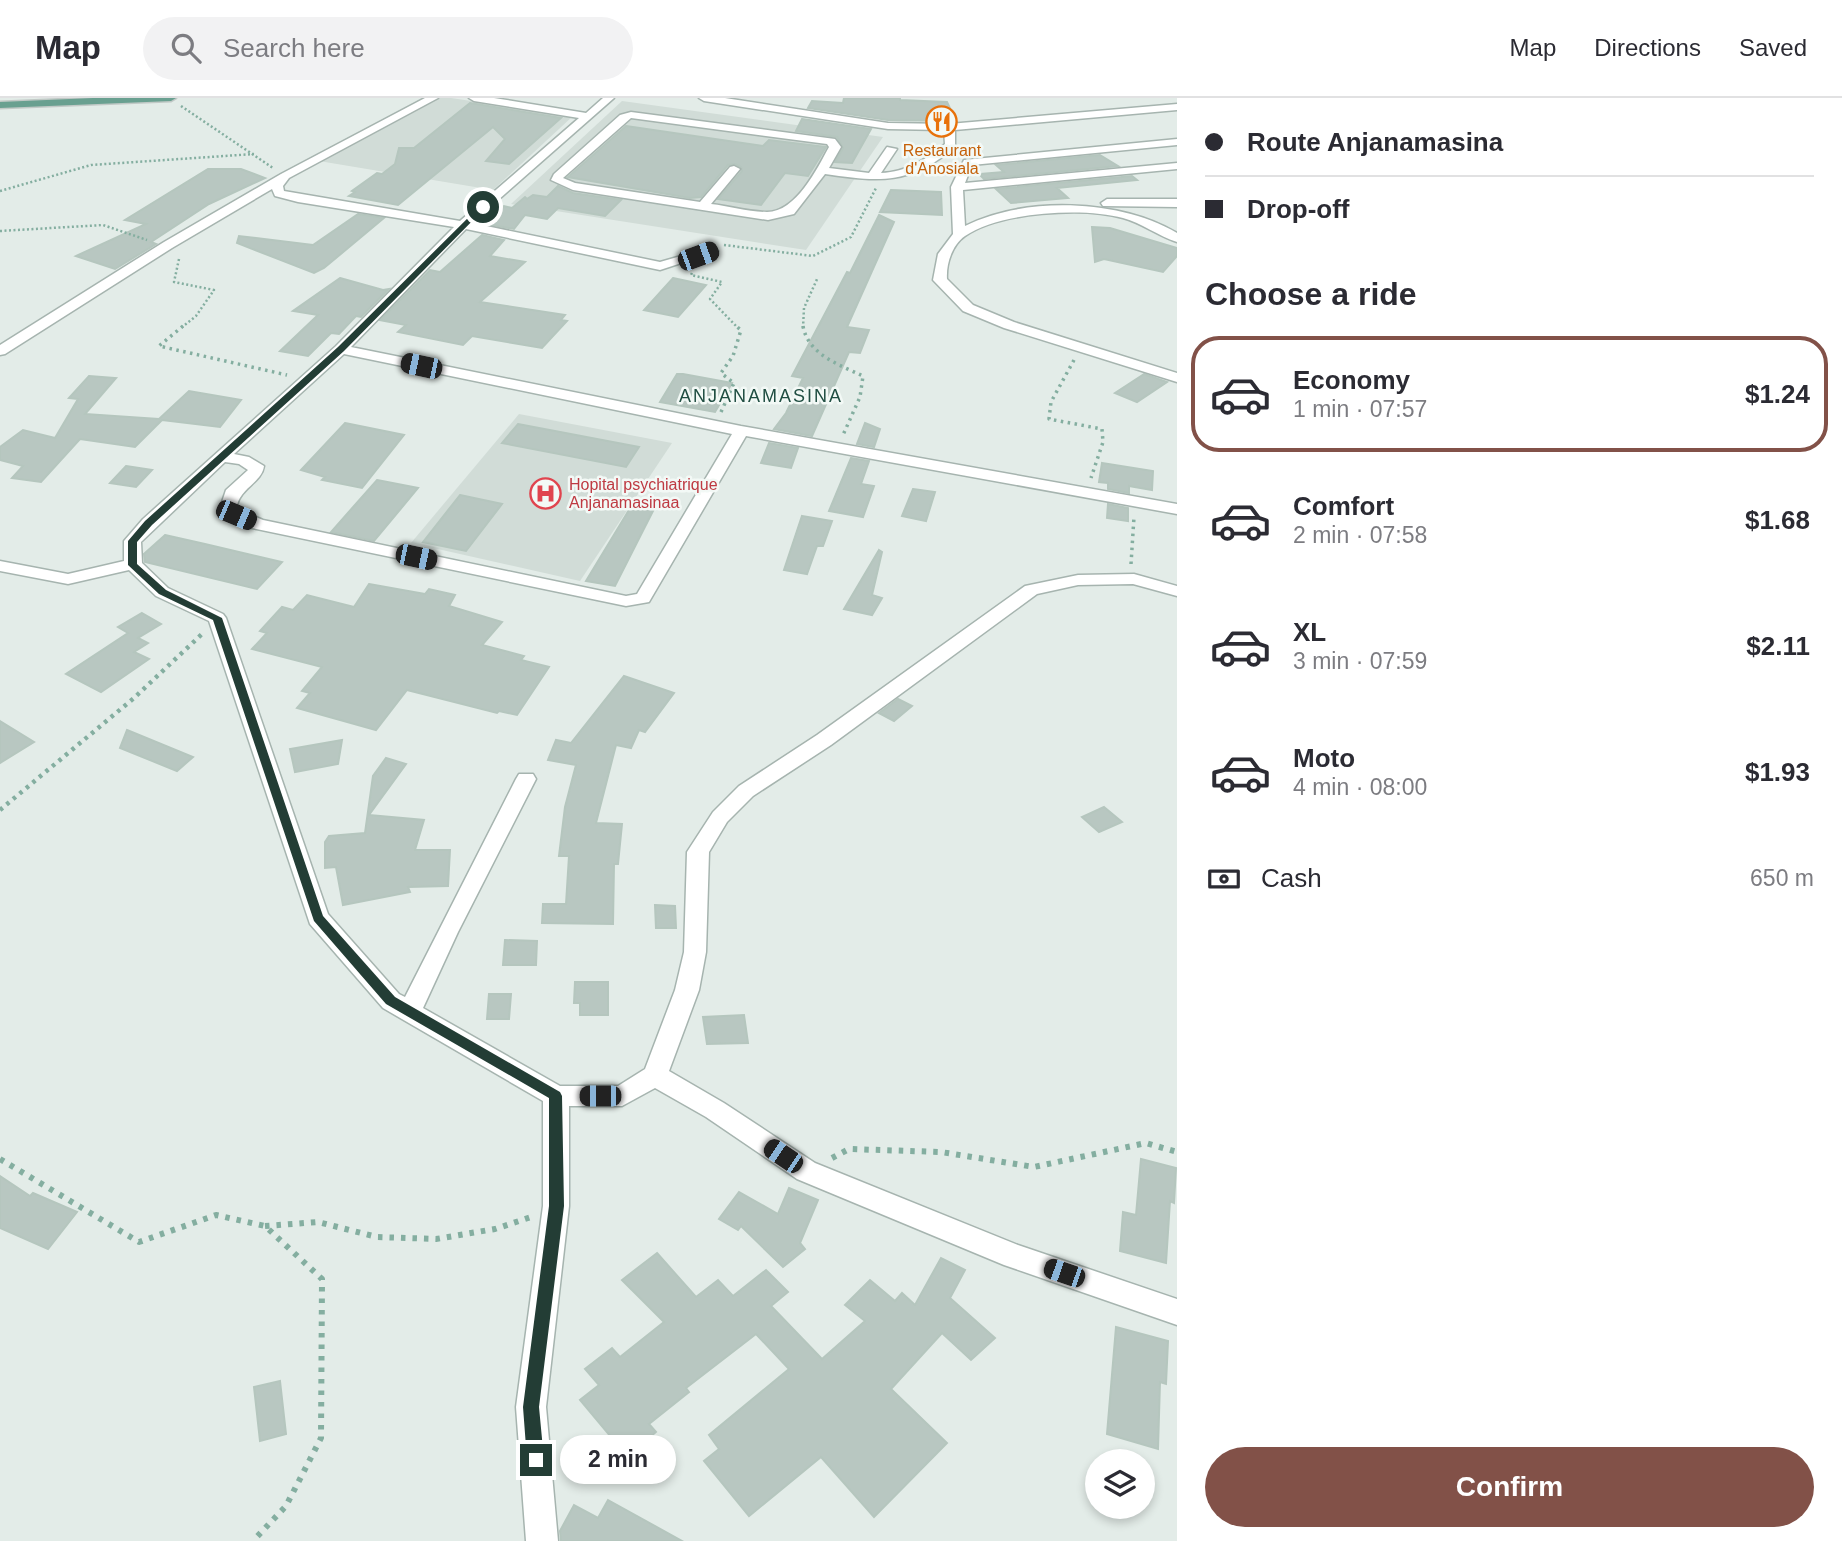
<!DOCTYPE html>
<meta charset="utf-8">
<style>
:root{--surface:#fff;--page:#f2f2f3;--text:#2b2b33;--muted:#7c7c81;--line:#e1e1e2;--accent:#825148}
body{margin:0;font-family:Helvetica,sans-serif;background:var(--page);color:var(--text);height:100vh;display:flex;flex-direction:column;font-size:26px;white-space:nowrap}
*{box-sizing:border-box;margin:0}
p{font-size:23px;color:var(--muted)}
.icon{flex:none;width:38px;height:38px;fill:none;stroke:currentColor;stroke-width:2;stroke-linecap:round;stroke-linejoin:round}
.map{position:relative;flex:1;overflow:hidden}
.side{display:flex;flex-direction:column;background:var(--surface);width:665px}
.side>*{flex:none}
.hud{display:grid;align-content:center;height:154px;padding:0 28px;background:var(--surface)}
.tools{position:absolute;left:1085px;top:1351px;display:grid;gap:14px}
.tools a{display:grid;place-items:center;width:70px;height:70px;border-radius:50%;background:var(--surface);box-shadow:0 4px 10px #0003;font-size:35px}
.end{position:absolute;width:32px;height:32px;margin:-16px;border:9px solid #233d35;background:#fff;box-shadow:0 0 0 4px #fff}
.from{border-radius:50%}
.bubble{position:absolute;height:49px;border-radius:24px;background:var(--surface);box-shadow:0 4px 10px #0003;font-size:23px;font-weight:800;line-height:49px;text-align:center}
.car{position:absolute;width:21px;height:42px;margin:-21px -10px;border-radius:9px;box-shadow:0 0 5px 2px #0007;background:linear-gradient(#222 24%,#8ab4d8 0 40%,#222 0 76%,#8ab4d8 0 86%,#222 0)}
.hud b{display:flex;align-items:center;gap:24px;height:66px;font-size:26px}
.hud b+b{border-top:2px solid var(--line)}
.hud i{width:18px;height:18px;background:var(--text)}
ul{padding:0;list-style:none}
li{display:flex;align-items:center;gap:21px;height:116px;margin:0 14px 10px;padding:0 14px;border:4px solid transparent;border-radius:28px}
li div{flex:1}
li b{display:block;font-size:26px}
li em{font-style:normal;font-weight:800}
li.on{border-color:var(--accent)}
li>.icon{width:63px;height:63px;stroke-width:1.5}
h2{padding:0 28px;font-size:32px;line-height:84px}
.pay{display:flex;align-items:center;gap:18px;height:77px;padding:0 28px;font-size:26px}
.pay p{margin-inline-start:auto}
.cta{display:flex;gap:14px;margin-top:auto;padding:14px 28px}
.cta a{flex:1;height:80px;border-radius:42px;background:var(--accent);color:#fff;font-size:28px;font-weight:800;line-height:80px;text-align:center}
header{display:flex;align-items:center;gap:42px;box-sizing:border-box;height:98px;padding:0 35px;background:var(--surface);border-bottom:2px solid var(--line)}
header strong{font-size:33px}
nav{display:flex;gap:38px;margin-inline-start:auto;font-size:24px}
.search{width:490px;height:63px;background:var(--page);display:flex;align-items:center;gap:18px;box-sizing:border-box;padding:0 24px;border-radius:38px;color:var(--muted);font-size:26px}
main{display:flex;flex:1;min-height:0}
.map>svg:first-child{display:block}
</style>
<header>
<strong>Map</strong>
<div class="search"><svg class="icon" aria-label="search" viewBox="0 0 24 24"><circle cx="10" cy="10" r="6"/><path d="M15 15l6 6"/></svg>Search here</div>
<nav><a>Map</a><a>Directions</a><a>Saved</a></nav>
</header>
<main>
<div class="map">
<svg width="1177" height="1443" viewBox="0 0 1177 1443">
<rect width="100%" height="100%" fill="#e3ece8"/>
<!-- built -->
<g fill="#d1dcd7">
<polygon points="438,0 451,0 573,18 493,92 319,63"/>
<polygon points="622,3 883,39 806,152 511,106"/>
<polygon points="519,316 672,345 580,483 411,445"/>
</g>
<!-- building -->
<g fill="#b8c7c1" stroke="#b5c6be" stroke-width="2">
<polygon points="844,0 900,0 900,2 947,4 956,23 888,22 808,10 812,3 843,5"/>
<polygon points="470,5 561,20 509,66 486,63 505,41 493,29 398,107 349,98 355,94 352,93 377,75 382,76 395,66 399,50 414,50"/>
<polygon points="802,21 871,31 852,65 835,64 843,50 837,39 796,33"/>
<polygon points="626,28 763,48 769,42 826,49 808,78 785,75 761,107 718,101 742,73 741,69 735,66 728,67 701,99 690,100 568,79"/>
<polygon points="1100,57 1118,68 984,81 979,76 1004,74 996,67"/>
<polygon points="208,71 241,71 265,80 209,106 151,144 156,146 115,171 76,158 146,126 125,122"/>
<polygon points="1132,78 1137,82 1057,90 1068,100 1011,105 996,91"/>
<polygon points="558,88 573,95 621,102 605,118 558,110 547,121 525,117 514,131 488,126 504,108 512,110 525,99 527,101 533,97 547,99"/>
<polygon points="891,92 941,94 942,117 880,114"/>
<polygon points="358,116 384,120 324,170 314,175 237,145 239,138 313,147"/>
<polygon points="879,117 894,124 847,229 869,232 860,255 849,254 812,338 774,331 786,315 803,280 792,278 847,174 850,175"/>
<polygon points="1092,129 1110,130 1177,150 1177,158 1163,174 1104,161 1095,164"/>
<polygon points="482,137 504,142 490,158 525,164 480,204 565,217 561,222 567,223 542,250 472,238 463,247 398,234 406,227 380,222 430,172 440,174"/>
<polygon points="340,180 383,192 389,191 361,219 356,218 339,236 331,235 308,258 280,253 318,217 293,213"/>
<polygon points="673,180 706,187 678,219 644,212"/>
<polygon points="677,276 683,276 732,285 715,314 660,304"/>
<polygon points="1144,276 1167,284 1137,304 1115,295"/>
<polygon points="89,278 116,280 85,316 159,321 189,293 241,302 220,329 162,322 135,349 80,341 41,384 12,380 23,368 0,362 0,349 23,332 55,340 78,301 69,300"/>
<polygon points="345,325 404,337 362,390 322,382 325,379 301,372"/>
<polygon points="865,325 880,331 874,349 857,346"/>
<polygon points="518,326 639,349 626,369 502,345"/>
<polygon points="769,345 798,350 791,370 761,365"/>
<polygon points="851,360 869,363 861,386 874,388 863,419 829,413"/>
<polygon points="1102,365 1153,373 1152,392 1129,388 1129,395 1108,391 1108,385 1099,384"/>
<polygon points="126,368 152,372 136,389 110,385"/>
<polygon points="377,382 418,390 374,443 331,434"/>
<polygon points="913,391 935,394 926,423 902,418"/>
<polygon points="460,397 502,406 466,453 423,444"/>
<polygon points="1108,406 1128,410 1128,423 1107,420"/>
<polygon points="632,407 654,411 615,488 586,483"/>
<polygon points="802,418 832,423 823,448 817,448 807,476 784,472"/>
<polygon points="165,437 205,446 282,464 257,491 145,464 144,456"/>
<polygon points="879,452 882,454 872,497 882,500 872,517 844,511"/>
<polygon points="369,486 425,496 429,491 455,497 449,508 502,524 482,547 524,558 521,562 549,569 517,617 499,613 497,615 407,592 376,632 297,610 310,595 302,593 322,569 252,551 267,535 260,533 282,509 293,512 307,497 354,509"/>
<polygon points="142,515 161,526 138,540 148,545 134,554 149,561 101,594 66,576 128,535 118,529"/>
<polygon points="624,578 674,595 645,634 639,632 631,650 616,647 596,725 622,726 618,766 614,766 613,826 542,825 543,806 566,806 569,758 559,758 565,709 576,667 548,662 556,642 571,645"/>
<polygon points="898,601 912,608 894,623 879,615"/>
<polygon points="0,623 34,644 0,665"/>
<polygon points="127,632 193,659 177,673 120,650"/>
<polygon points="342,642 338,666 295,674 290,651"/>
<polygon points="386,660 406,666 369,717 424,722 415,752 450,752 448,788 408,789 410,794 343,807 336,769 325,770 325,744 329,738 365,735 373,678"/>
<polygon points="1104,709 1122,724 1099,734 1082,719"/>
<polygon points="655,807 675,808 676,830 656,830"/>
<polygon points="505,842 537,843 536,867 503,867"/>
<polygon points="575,884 608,884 608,917 580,917 580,905 574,905"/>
<polygon points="489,896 511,896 509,921 487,921"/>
<polygon points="744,917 748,945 707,946 703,919"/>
<polygon points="1141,1061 1176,1070 1174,1105 1170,1103 1166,1165 1120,1153 1123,1114 1136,1117"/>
<polygon points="0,1078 30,1098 33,1095 77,1114 48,1151 0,1130"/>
<polygon points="789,1090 818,1102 800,1145 805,1151 783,1169 741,1128 738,1132 719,1121 739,1094 778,1116"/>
<polygon points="657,1155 696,1199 718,1182 733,1198 766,1172 788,1194 771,1208 822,1261 865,1223 845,1207 870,1182 895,1203 902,1195 915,1207 941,1160 965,1172 950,1200 995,1240 971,1262 942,1235 891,1291 947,1345 874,1419 821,1359 749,1418 704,1363 719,1351 709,1337 789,1271 756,1236 686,1290 689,1294 649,1326 656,1334 627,1358 580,1302 599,1287 585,1271 612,1250 620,1259 664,1224 622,1182"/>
<polygon points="1116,1229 1168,1243 1166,1286 1160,1284 1158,1351 1107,1336"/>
<polygon points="280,1283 286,1336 260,1343 254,1289"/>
<polygon points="608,1402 682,1443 561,1443 560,1433 574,1407 598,1420"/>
</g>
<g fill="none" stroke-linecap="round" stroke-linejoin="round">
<defs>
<g id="minor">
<path d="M425,0H438L289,80L283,88L284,93L460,123L579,20L474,3L469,0H494L586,15L603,0H614L472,125L660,164L712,149L718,153L660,172L466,131L351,249L741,328L1177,406V416L746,338L649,504L626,508L252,430L230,421L221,407L226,392L248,372L239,366L225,364L141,444L142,465L168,490L223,516L226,520L328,816L399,896L405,899L516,681L519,676H533L536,681L458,834L423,910L560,988H618L645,971L675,892L684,854L687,754L713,714L739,688L817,637L1025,488L1078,477L1134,476L1177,488V498L1133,486L1078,487L1037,496L831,647L753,698L727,724L709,754L706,854L699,892L669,973L724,1005L815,1065L1018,1147L1177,1201V1227L1004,1167L797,1081L706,1019L655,990L622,1008H569V1108L546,1309L558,1443H526L516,1309L543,1108V1003L383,910L310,826L209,523L156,498L129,472L68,486L0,473V463L68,476L124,463V443L143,421L336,248L454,129L298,104L275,98L272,91L172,150L5,256L0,257V247L164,144L281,76ZM344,256L732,336L637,496L626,498L263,422L242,413L237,407C241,390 262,384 264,368L249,359L234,356Z"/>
<path d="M699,0H725L888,25L949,26L1177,6V12L955,32V49C910,87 880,84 825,76L794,116L768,122L573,92L551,82L554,76L620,17L631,14L835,41L841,49L829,70L869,75L887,49L897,51L881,75C907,74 925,62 945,46L944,32L888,31L704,3ZM631,20L827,46L829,49C817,71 796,114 767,114C749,114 729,108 711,106L740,71L734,68L730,69L700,104L575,85L563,80Z"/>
<path d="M1177,41V47L972,67L965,85L1177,65V71L963,92L965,128C1025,98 1119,101 1177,135V144C1158,138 1142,125 1123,120C1083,109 1000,114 965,138C952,147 946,166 947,181L973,207L1014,224L1177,275V284L1004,230L963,213L933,182L938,156L953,136L951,89L964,62Z"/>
<polygon points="1107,101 1177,101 1177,109 1103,108 1101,105"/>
</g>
<polygon id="major" points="93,0 176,0 171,3 0,10 0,4"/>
</defs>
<!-- minor casing -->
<use href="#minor" stroke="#a6b4af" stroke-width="3"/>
<!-- major casing -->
<use href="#major" stroke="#c1c9c6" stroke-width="3"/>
<!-- path-far3 -->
<g stroke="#84aea0" stroke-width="2.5" stroke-dasharray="2 2.5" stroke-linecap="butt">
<polyline points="181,8 273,70"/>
<polyline points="0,93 91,67 254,56"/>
<polyline points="0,133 103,127 147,142"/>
<polyline points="724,147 813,158 851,139 876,90"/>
<polyline points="179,161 174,184 214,192 196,218 181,230"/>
<polyline points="692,175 691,177 722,184 710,201 738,230"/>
<polyline points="803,230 804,210 818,179"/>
</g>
<!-- path-far2 -->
<g stroke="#84aea0" stroke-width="3.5" stroke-dasharray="2.5 4.5" stroke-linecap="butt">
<polyline points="183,228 159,248 287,277"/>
<path d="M803,228C808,257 840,267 863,278L860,299L843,337"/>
<polyline points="1074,262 1051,304 1049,321 1102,331 1103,344 1091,380"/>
<polyline points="721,314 734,285 721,275 733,258 741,232 736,228"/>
<polyline points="1131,466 1134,419"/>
</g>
<!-- path-far1 -->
<polyline stroke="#84aea0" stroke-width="4.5" stroke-dasharray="3.5 5" stroke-linecap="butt" points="0,712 134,600 202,536"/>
<!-- path -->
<g stroke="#84aea0" stroke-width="6" stroke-dasharray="4.5 7" stroke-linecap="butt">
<polyline points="832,1060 849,1051 941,1054 1034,1069 1146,1045 1177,1054"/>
<polyline points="0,1061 139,1144 216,1117 265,1128 322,1181 321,1340 286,1408 253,1443"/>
<polyline points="265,1128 318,1124 377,1139 436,1141 495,1131 531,1119"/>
</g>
<!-- minor -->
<use href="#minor" fill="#fff" fill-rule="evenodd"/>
<!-- major -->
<use href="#major" fill="#69a090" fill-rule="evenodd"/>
</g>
<!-- route -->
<polygon fill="#233d35" points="481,107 486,109 344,253 152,427 137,444 137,466 166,492 222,520 323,818 395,899 560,994 562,998 564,1108 539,1309 544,1362 541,1368 536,1371 530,1368 527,1362 523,1309 549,1108 549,1000 386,906 314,823 213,522 159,496 128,467 128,443 145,423 338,249"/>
<!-- icons -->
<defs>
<symbol id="restaurant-ring" viewBox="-11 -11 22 22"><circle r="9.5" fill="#f3f9f6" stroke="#e8710a" stroke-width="1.5"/><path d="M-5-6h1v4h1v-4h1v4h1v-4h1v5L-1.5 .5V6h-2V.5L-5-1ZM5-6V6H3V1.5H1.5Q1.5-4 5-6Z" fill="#e8710a"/></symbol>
<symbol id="hospital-ring" viewBox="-11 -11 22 22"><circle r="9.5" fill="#f3f9f6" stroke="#e0444e" stroke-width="1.5"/><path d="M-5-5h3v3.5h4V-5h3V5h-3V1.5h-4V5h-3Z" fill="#e0444e"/></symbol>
</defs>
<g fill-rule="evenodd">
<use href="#restaurant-ring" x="924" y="6" width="35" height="35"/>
<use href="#hospital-ring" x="528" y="378" width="35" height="35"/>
</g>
<g text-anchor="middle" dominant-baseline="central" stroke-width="5" stroke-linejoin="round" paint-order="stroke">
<!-- far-food labels -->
<g font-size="16" fill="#c56008" stroke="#f3f9f6">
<text x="942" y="52">Restaurant<tspan x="942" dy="18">d'Anosiala</tspan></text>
</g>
<!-- far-health labels -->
<g font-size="16" fill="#be3a42" stroke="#f3f9f6" text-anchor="start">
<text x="569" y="386">Hopital psychiatrique<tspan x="569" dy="18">Anjanamasinaa</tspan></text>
</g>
<!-- far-neighbourhood labels -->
<g font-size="18" letter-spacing="2" fill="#204e42" stroke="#f3f9f6">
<text x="761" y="298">ANJANAMASINA</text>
</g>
</g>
</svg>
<div class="tools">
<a><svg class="icon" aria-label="layers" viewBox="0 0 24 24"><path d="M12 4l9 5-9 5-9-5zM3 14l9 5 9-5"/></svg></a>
</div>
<i class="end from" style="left:483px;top:109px"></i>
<i class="end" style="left:536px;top:1362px"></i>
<div class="bubble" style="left:560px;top:1337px;width:116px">2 min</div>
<i class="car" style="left:698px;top:158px;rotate:70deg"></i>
<i class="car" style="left:421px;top:268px;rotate:282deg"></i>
<i class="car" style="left:236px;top:417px;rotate:113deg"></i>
<i class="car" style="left:416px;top:459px;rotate:102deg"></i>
<i class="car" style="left:600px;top:998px;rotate:270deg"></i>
<i class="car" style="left:783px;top:1058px;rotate:304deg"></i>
<i class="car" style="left:1064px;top:1175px;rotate:289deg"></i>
</div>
<section class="side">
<div class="hud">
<b><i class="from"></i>Route Anjanamasina</b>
<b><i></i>Drop-off</b>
</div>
<h2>Choose a ride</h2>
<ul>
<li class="on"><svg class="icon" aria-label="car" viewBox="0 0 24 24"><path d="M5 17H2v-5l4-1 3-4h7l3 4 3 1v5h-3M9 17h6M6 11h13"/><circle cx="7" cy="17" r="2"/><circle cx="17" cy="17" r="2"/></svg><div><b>Economy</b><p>1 min · 07:57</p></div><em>$1.24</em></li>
<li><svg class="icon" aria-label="car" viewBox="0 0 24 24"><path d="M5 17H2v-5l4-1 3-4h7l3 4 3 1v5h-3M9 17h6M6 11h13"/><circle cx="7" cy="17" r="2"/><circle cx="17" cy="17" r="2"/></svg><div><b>Comfort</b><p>2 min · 07:58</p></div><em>$1.68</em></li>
<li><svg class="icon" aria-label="car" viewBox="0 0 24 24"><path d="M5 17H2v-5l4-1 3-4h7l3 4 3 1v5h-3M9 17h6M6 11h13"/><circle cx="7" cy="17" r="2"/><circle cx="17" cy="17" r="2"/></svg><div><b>XL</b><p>3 min · 07:59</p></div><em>$2.11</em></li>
<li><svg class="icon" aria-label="car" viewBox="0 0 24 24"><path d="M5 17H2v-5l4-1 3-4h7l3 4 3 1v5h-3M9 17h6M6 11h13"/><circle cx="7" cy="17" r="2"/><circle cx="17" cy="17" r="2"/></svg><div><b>Moto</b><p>4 min · 08:00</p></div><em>$1.93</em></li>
</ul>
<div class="pay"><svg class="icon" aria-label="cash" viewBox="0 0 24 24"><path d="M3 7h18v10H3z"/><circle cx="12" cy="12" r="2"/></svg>Cash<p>650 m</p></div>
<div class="cta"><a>Confirm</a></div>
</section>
</main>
